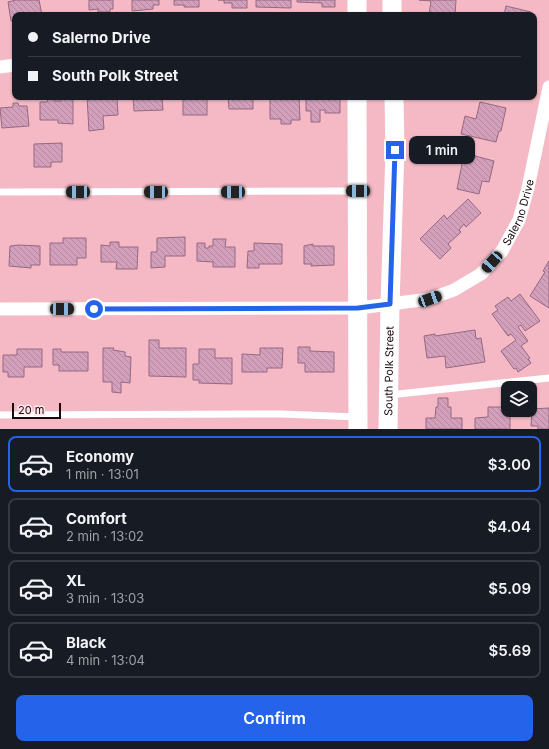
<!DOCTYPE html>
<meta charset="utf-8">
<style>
:root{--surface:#171b24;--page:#20242c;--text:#f1f3f6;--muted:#9ea1a6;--line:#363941;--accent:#2563eb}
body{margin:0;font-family:Inter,sans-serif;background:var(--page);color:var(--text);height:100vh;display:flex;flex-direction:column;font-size:15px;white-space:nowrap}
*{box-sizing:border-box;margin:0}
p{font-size:13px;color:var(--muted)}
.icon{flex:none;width:22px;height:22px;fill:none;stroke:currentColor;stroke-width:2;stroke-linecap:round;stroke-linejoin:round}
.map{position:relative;height:429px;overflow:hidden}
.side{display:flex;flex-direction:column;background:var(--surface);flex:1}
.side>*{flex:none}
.top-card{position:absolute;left:12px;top:12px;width:525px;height:88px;border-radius:8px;box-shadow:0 1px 3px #0004;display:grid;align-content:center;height:88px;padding:0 16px;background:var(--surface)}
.buttons{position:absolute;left:501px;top:381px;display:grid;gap:8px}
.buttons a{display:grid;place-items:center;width:36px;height:36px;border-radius:8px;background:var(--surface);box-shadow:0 1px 3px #0004;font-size:20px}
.scale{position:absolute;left:12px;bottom:10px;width:49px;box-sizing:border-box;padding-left:4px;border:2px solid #1b080d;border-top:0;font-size:11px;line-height:14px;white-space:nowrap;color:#1b080d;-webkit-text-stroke:3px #fee5e9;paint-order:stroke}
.end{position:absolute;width:18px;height:18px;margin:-9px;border:5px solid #2563eb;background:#fff;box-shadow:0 0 0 2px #fff}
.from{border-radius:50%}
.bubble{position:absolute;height:28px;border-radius:8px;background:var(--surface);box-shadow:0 1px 3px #0004;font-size:13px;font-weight:600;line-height:28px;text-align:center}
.car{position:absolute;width:12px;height:24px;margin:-12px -6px;border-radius:5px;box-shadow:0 0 3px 1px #0007;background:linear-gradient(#222 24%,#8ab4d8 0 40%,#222 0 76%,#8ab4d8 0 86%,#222 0)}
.top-card b{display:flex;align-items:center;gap:14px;height:38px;font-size:15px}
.top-card b+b{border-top:1px solid var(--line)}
.top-card i{width:10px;height:10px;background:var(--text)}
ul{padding:7px 0 0;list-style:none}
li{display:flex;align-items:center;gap:12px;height:56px;margin:0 8px 6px;padding:0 8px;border:2px solid var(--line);border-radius:8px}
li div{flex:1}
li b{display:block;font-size:15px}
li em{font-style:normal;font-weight:600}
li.on{border-color:var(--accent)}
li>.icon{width:36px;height:36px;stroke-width:1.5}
.button{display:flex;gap:8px;margin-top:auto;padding:8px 16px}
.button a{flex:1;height:46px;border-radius:8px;background:var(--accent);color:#fff;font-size:16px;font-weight:600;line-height:46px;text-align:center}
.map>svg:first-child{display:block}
</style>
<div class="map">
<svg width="549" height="429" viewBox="0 0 549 429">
<defs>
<pattern id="building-back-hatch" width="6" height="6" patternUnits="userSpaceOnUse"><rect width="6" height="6" fill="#d3a0bb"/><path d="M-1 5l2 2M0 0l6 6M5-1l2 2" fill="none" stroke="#b588a0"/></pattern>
</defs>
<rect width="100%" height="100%" fill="#f4b9c5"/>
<!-- building -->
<g fill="url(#building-back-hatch)" stroke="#966881">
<polygon points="16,0 39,0 42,15 15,15 15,20 11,21 8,2"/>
<polygon points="89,0 113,0 113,9 110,9 110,12 98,12 98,9 89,10"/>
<polygon points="132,0 159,0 159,5 153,5 153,9 132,11"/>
<polygon points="174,0 199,0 199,7 184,7 184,5 174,5"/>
<polygon points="218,0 247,0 247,8 232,8 232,3 224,3 224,0"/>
<polygon points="256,0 291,0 291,8 256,7"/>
<polygon points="297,0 335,0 335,7 322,7 322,3 297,2"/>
<polygon points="419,0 456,0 455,15 429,15 431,1"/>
<polygon points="506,6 531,12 530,15 504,15"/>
<polygon points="87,97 117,97 118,115 103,116 104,129 89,131"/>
<polygon points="133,97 162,97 163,110 134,111"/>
<rect x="183" y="97" width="24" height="18"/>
<polygon points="228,97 253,97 253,109 229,109"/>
<polygon points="270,97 299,97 300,120 291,120 291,124 281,124 281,119 270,119"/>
<polygon points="306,97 340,97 340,113 325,113 325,110 320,110 320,122 311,122 311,111 306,111"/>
<polygon points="48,98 55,98 55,101 61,101 61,98 73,98 73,124 58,123 58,120 40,120 40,102 47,102"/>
<polygon points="480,102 506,108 501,131 499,131 496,142 461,134 465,116 476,119"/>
<polygon points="13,103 18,103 19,106 27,106 29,126 2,128 0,108 13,107"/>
<polygon points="62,143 62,162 51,162 51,167 34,167 34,144"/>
<polygon points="464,154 475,155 475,156 494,161 489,182 482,181 479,194 457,189"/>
<polygon points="468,199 481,213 466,227 464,224 459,230 461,232 448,244 451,248 440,259 420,239 444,215 447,219"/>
<polygon points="185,237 185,256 165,256 165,267 151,268 151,252 157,252 157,238"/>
<polygon points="63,238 86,238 86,258 77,258 77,265 50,265 50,243 63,243"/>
<polygon points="213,239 226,239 225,247 235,247 235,267 213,267 213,262 197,261 197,243 205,243 205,248 209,248 209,246 213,246"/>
<polygon points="110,242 119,242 119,247 138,247 137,269 116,269 117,262 101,262 101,245 110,246"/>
<polygon points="254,243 282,244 282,264 259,264 259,268 247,268 248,251 254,251"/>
<polygon points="313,244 313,246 334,246 334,265 311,266 311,264 304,264 304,246"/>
<polygon points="19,245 40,246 40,265 31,265 31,268 9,266 10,246"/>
<polygon points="549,261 549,308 530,296 545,272 543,271"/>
<polygon points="520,294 540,321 525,331 521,325 518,327 528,341 521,346 530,358 528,359 531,363 518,372 516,368 514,369 501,351 516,340 511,334 508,336 492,314 498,310 495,306 508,297 511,301"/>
<polygon points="475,330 476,339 481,338 485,362 446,368 445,356 427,358 424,336 435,334 435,336"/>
<polygon points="149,340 159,340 159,348 186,348 186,377 149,376"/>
<polygon points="298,347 310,347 310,351 334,352 334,372 305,372 305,363 298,363"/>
<polygon points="103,348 114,348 113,350 125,352 125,356 131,357 130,383 121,382 121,393 112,392 112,382 103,382"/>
<polygon points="260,348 283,348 282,368 267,368 267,372 242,372 242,354 260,355"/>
<polygon points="17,349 42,349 42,367 24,367 24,377 8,377 8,372 3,372 3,355 17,355"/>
<polygon points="53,349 61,349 61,352 88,352 88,371 59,371 59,365 53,365"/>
<polygon points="199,349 215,349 215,358 232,358 232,384 199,383 199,380 193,380 193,364 199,364"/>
<polygon points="438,398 448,398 448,407 451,407 451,418 462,418 462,429 426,429 426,418 435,418 436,407 438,407"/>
<polygon points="488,407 508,407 508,410 510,410 510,429 475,429 475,418 488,417"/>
<polygon points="549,408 549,429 538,429 538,426 531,426 532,409"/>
</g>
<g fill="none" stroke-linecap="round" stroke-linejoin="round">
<!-- lane -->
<g stroke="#fff" stroke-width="7">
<polyline points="0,192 357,191"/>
<polyline points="389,395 549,378"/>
<polyline points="0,415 281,414 358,417"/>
</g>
<!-- street -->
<g stroke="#fff" stroke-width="13">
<polyline points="0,67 15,65"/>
<path id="s1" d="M0,309L359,308L429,299L454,290L481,274L502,251L519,220L528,188L549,87"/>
</g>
<!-- secondary -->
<g stroke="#fff" stroke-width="19">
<polyline points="392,0 392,15"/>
<polyline points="357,15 357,0"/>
<polyline points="357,97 358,429"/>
<path id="s2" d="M388,429L390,304L395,150L394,97"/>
</g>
</g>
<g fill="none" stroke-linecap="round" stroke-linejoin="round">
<!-- route -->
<polyline stroke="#2563eb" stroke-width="5" points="94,309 358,308 390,304 395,150"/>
</g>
<g text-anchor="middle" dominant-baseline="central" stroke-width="4" stroke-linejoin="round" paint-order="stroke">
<!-- street labels -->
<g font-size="11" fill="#1b080d" stroke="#fee5e9">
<text stroke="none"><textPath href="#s1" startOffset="561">Salerno Drive</textPath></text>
<text stroke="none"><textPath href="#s2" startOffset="58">South Polk Street</textPath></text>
</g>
</g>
</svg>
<div class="buttons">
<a><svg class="icon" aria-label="layers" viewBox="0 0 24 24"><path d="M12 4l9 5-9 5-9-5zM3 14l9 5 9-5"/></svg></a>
</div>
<div class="scale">20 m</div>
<i class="end from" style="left:94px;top:309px"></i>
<i class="end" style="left:395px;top:150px"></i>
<div class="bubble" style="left:409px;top:136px;width:66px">1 min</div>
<i class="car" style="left:358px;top:191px;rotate:270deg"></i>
<i class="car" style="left:78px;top:192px;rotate:270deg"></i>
<i class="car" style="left:156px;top:192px;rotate:270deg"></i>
<i class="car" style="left:233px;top:192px;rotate:270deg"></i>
<i class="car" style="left:492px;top:262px;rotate:222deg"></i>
<i class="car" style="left:430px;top:299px;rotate:70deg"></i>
<i class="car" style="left:62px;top:309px;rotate:90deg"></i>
<div class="top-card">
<b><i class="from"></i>Salerno Drive</b>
<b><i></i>South Polk Street</b>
</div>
</div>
<section class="side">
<ul>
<li class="on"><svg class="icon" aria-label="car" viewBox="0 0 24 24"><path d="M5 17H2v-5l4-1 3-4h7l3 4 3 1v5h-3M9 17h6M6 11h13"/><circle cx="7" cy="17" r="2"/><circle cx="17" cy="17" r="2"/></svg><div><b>Economy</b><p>1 min · 13:01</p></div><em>$3.00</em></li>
<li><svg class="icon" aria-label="car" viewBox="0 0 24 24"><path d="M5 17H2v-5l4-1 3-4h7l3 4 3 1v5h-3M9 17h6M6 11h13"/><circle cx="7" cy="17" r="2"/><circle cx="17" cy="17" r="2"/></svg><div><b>Comfort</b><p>2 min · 13:02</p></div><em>$4.04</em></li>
<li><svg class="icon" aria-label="car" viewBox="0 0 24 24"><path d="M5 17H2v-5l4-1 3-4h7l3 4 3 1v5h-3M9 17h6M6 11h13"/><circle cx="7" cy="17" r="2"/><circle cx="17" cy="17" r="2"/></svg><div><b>XL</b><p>3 min · 13:03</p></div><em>$5.09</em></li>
<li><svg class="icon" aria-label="car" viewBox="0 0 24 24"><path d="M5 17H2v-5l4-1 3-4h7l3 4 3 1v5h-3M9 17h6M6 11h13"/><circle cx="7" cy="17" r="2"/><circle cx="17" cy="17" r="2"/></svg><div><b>Black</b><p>4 min · 13:04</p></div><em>$5.69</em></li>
</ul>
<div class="button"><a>Confirm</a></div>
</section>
